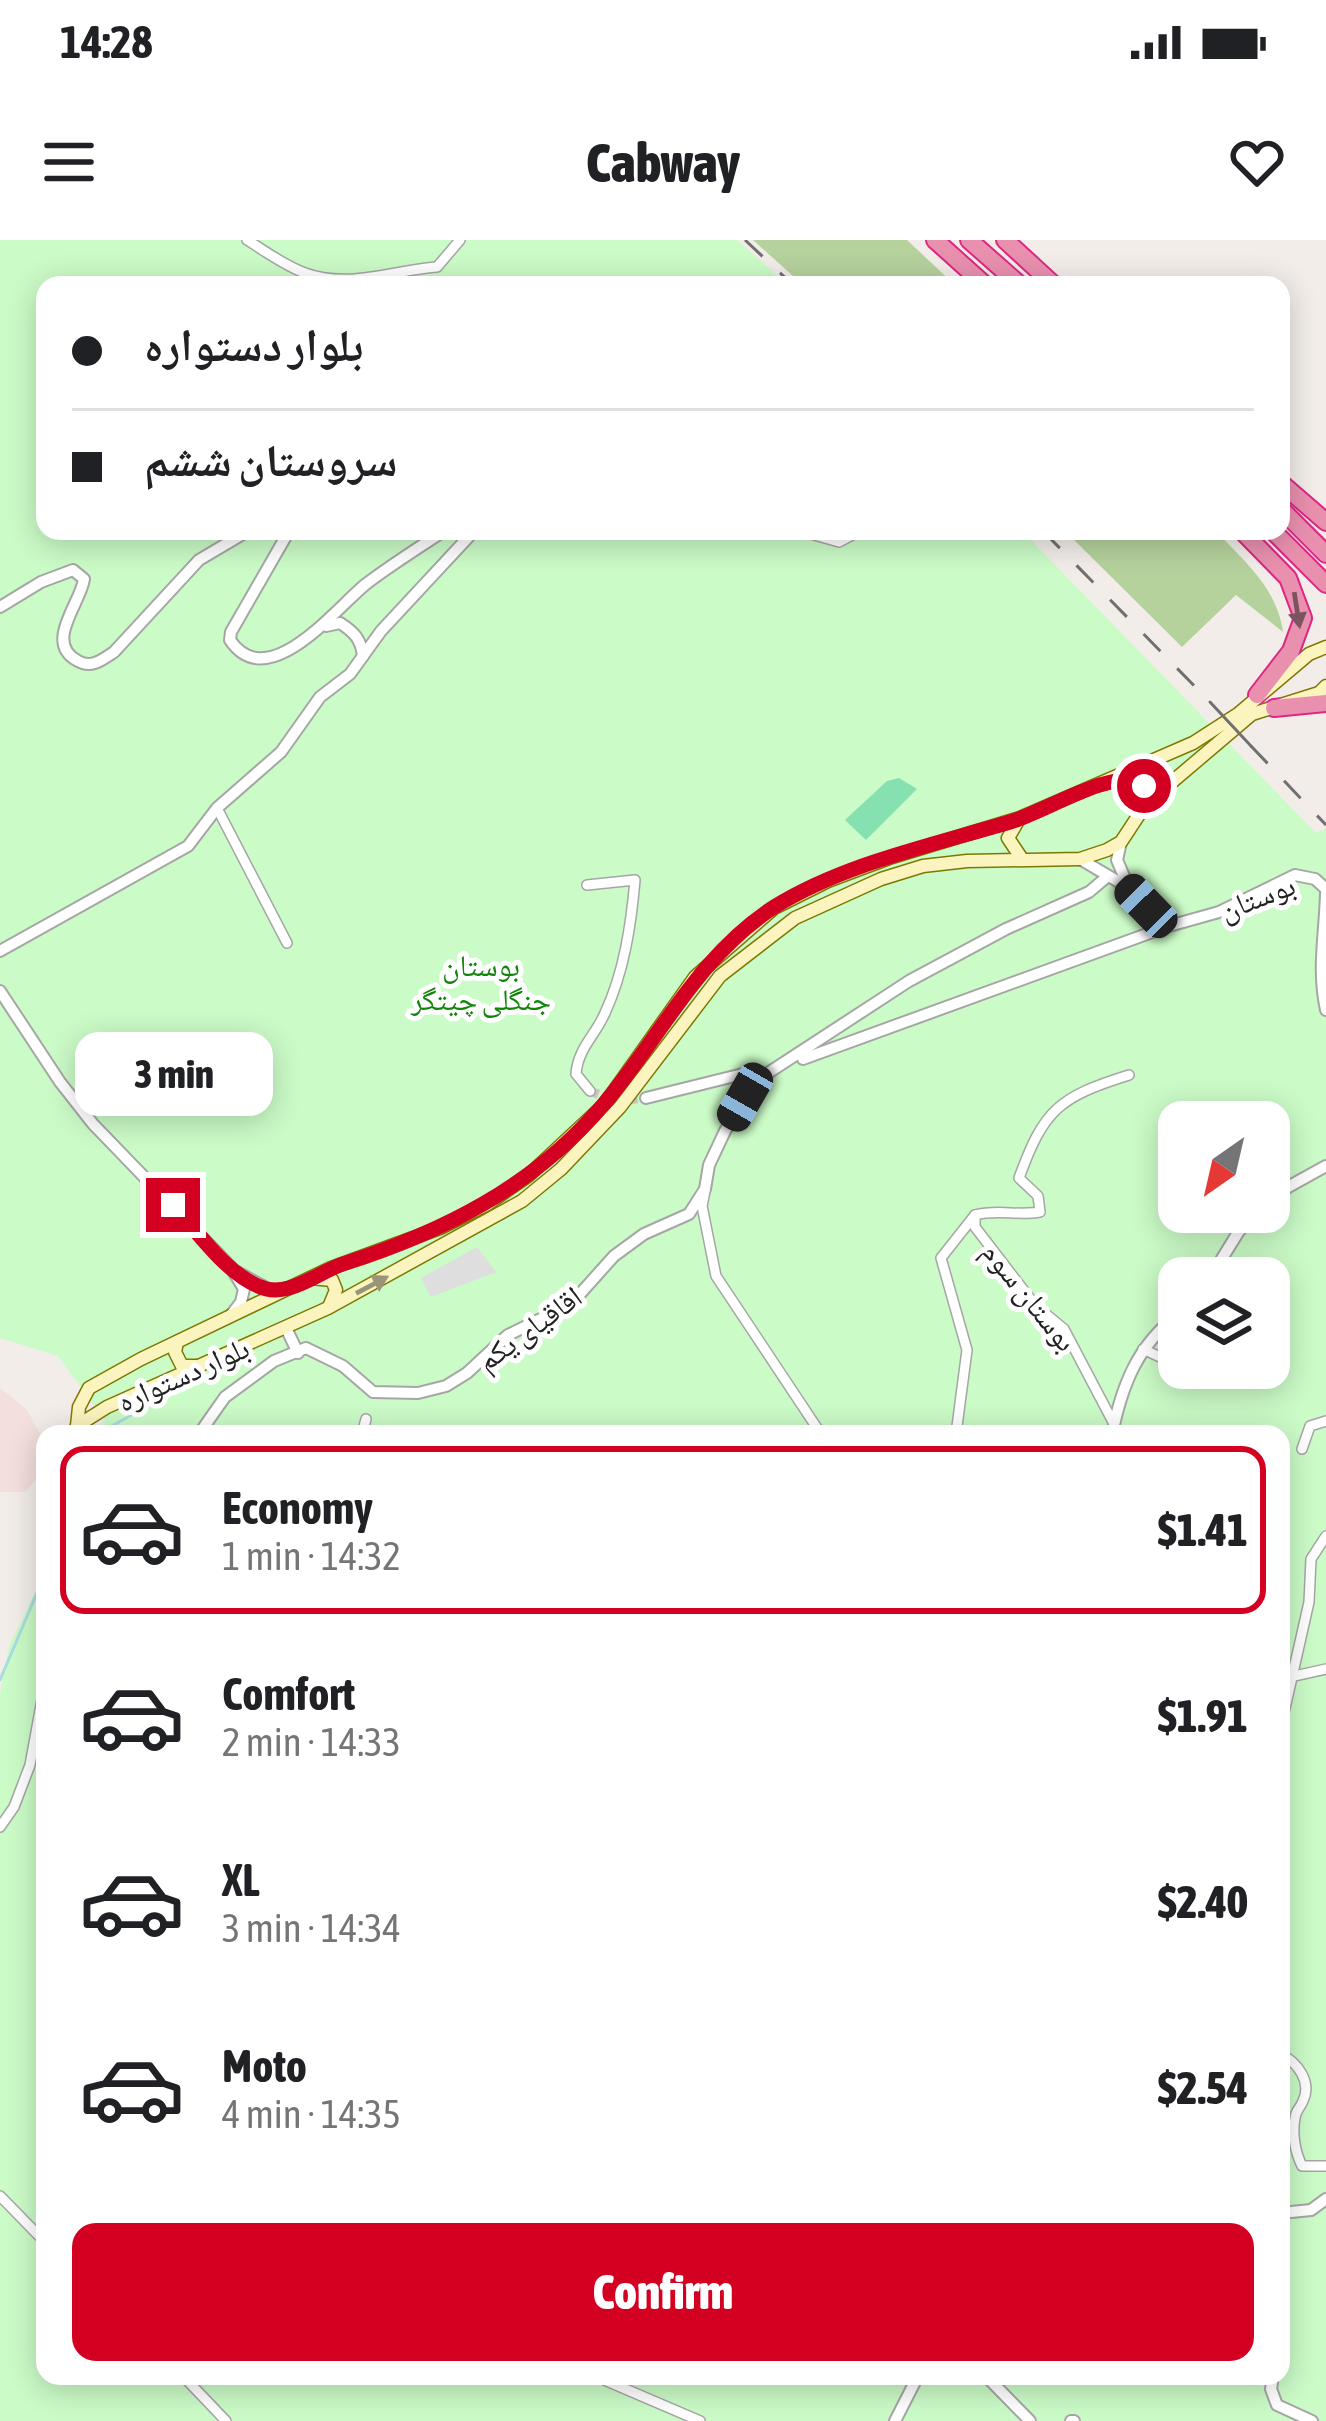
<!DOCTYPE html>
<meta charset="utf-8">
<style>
:root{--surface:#fff;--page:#f2f2f2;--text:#202124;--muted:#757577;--line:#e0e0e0;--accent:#d40021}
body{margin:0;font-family:"Asap Condensed","Noto Naskh Arabic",sans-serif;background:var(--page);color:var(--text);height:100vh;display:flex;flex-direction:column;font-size:45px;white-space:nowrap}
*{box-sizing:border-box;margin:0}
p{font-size:39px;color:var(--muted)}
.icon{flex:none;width:66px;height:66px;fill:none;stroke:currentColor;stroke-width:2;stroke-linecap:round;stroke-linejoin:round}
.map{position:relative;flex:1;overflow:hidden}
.details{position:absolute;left:36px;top:1185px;width:1254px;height:960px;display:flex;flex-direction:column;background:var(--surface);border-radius:24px;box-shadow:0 6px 30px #0003}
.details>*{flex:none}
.guide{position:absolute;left:36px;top:36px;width:1254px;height:264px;border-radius:24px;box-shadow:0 6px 30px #0003;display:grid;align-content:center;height:264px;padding:0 36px;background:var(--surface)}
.needle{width:78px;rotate:214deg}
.buttons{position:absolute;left:1158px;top:861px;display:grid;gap:24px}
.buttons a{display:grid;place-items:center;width:132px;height:132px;border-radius:24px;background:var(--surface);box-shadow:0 6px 30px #0003;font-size:60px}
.end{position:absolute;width:54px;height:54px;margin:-27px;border:15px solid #d40021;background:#fff;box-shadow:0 0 0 6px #fff}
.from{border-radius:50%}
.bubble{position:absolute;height:84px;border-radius:24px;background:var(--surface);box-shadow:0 6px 30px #0003;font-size:39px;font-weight:800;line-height:84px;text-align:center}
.car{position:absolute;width:36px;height:72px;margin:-36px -18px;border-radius:15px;box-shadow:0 0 9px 3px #0007;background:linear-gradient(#222 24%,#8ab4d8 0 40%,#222 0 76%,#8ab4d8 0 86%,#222 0)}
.guide b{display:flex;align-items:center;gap:42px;height:114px;font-size:45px}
.guide b+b{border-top:3px solid var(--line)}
.guide i{width:30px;height:30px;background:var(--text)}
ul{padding:21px 0 0;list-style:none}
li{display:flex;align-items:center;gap:36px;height:168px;margin:0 24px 18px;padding:0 12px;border:6px solid transparent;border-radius:24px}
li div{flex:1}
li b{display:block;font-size:45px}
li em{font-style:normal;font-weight:800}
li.active{border-color:var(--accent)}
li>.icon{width:108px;height:108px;stroke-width:1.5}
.button{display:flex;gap:24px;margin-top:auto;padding:24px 36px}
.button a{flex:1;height:138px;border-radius:24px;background:var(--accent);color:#fff;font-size:48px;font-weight:800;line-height:138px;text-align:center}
.status{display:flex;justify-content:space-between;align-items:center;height:84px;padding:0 60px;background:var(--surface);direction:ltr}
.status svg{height:33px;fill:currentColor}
header{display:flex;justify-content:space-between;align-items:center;height:156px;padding:0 36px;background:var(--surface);font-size:54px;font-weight:800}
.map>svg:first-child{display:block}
</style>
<div class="status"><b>14:28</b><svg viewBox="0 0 49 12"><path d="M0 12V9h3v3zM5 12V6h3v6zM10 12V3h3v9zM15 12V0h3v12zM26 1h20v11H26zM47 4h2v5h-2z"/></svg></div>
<header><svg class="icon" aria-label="menu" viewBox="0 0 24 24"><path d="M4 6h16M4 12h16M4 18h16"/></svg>Cabway<svg class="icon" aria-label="heart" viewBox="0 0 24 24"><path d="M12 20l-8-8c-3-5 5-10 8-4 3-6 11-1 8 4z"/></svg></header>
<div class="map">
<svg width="1326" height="2181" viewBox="0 0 1326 2181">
<rect width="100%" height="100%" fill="#f2ede9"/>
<!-- military -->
<polygon fill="#f3dfdc" points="0,1148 26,1169 45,1203 45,1229 25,1252 0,1252"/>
<!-- forest -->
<g fill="#b5d29d">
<polygon points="753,0 907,0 955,45 803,45"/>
<path d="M1065,291H1216C1245,322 1277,348 1283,392L1236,355L1182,407Z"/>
</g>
<!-- park -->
<path fill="#cbfbc7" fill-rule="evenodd" d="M0,0H737L788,45H45V291H1022L1316,593L1326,588V2181H0V1454L9,1406L45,1332V2136H1281V1194H99L104,1179L58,1116L0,1098ZM1179,882H1269V972H1179ZM1179,1038H1269V1128H1179Z"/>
<!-- pitch -->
<polygon fill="#86e1b0" points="899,538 917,549 866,600 845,580 887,541"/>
<!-- parking -->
<polygon fill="#dedede" points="477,1007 496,1032 431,1057 421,1038"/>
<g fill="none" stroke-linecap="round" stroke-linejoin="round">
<!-- stream -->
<g stroke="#a9dce0" stroke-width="3">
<polyline points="106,1194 110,1187 162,1158"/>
<polyline points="0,1440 45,1334"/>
</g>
<!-- minor-tunnel -->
<polyline stroke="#c8c4c1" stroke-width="9" stroke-dasharray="9 4.5" stroke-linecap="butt" points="590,851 616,861 646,858"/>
<defs>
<g id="minor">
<path d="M247,0C265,11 285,26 305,33C348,49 394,30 437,27L460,0"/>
<polyline points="800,291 839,302 860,291"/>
<polyline points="217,568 287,703"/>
<path d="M587,645L635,640C631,686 624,732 605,773C595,796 578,808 576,834L590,851"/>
<polyline points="705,951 702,966 716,1036 821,1194"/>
<polyline points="1143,1109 1179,1126"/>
<polyline points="1191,1128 1224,1128"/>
<path d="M1114,1184L1064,1089L1035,1065L975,987V975C997,969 1018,976 1040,972L1038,956L1019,938C1044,869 1059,857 1129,835"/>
<polyline points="362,1194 366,1179"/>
<polyline points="956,1194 967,1110 941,1018 975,975"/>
<polyline points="1302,1209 1310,1186 1326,1181"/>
<polyline points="1281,1439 1326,1429"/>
<polyline points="1281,1486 1309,1362 1311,1319 1326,1296"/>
<polyline points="0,1587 14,1567 30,1525 45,1443"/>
<path d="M1281,1814C1298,1823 1312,1842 1303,1861C1300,1869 1296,1869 1295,1878C1292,1894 1295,1912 1302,1926H1326"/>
<polyline points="0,1956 45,2002"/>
<polyline points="183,2136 226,2181"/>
<polyline points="595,2136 700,2181"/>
</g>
<g id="tertiary">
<path d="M289,291L231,392L230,400C268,456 336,368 366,344C391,325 418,308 444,291"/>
<path d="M0,367L41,342L73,330L84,339C81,363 43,403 78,421C92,429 103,419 114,412L199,320L248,291"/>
<path d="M326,386L340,383C354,392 361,399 363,416"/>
<polyline points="1080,619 1129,648 1117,620 1121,602"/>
<polyline points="1129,648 1169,686 1219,672 1295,635 1315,639 1326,649"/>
<path d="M1326,653C1325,694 1317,729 1326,770"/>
<polyline points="0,711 188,606 217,568 281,512 320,457 350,434 381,391 474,291"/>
<polyline points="0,751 60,842 93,884 230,1026 244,1049 241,1062 231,1075"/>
<polyline points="803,819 1169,686"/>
<polyline points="646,858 755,831"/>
<polyline points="1269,964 1288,947 1326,926"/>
<polyline points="237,1032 270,1050 285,1049"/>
<polyline points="1210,1038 1239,991 1259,972"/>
<polyline points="286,1088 298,1113"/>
<polyline points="199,1194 225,1157 274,1121 306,1108 343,1126 373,1152 418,1153 446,1146 467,1133 508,1095 571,1064 614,1016 644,994 689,974 705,949 709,925 725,891 745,858 765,835 909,741 1006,689 1089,652 1108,636"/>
<path d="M1112,1194C1122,1145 1138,1104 1179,1074"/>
<polyline points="1281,1973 1311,1970 1326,1959"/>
<polyline points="986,2136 1030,2181"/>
<polyline points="1273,2136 1271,2149 1277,2165 1312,2181"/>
<polyline points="895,2181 918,2136"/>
<polyline points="1071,2181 1074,2181"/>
</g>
<g id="secondary">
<polyline points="1119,540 1140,541 1146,564"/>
<polyline points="1019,579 1008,598 1022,619"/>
<polyline points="311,1038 332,1040 336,1050 329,1067"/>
<polyline points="177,1102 175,1112 182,1126 197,1126"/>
<polyline points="77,1186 79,1167 89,1148 141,1119 331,1028 440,988 486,965 529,935 604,865 695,737 774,668 828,641 892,617 1020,578 1193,503 1238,474 1309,414 1326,407"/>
<polyline points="77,1186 107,1167 328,1068 522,961 561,929 620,867 720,736 795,678 881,639 923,626 967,621 1080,619 1107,610 1121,602 1146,564 1252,474 1319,453 1326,446"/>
</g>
<g id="motorway">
<polyline points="935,0 985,45"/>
<polyline points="969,0 1020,45"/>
<polyline points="1005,0 1054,45"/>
<polyline points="1281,243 1326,282"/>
<polyline points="1281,269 1326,314"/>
<polyline points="1242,291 1288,338 1303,378 1291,411 1257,455"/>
<polyline points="1273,291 1326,344"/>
<polyline points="1274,468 1326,463"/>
</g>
</defs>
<!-- minor casing -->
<use href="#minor" stroke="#a6a6a6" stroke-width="12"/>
<!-- tertiary casing -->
<use href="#tertiary" stroke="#a6a6a6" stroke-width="14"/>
<!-- secondary casing -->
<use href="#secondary" stroke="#7e7803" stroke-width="15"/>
<!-- motorway casing -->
<use href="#motorway" stroke="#de2783" stroke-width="20"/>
<!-- minor -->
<use href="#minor" stroke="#fff" stroke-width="9"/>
<!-- tertiary -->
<use href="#tertiary" stroke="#fff" stroke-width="10"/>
<!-- secondary -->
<use href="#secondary" stroke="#fbf4be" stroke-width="12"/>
<!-- motorway -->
<use href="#motorway" stroke="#e990af" stroke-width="16"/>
<!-- tram -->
<polyline stroke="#707070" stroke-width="3" points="1210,462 1251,506"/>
<!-- rail -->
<g stroke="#707070" stroke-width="3" stroke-dasharray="24 24" stroke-linecap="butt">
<polyline points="745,0 793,45"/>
<polyline points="1043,291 1210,462"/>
<polyline points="1251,506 1326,585"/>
</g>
</g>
<!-- one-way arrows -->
<defs><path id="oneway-solid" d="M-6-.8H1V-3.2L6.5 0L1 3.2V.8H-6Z" transform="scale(3)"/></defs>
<use fill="#7c5461" href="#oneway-solid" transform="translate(1297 370) rotate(81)"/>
<use fill="#999678" href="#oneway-solid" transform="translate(372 1045) rotate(-28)"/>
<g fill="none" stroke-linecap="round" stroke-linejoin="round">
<!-- route -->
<path stroke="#d40021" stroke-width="15" d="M173,965C198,992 224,1031 258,1046C287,1060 316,1033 343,1024C443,992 533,947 603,865C660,798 697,717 774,667C845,623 934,605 1013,581C1048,570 1106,532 1141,541L1144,546"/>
</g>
<g text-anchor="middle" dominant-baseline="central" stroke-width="10" stroke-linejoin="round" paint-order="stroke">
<!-- street labels -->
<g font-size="30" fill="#222" stroke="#fff">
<text transform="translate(1257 657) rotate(-21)">بوستان</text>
<text transform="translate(1030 1056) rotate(51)">بوستان سوم</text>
<text transform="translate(529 1088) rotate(-36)">اقاقیای یکم</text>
<text transform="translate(183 1134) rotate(-24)">بلوار دستواره</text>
</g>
<!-- park labels -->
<g font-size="30" fill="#13850a" stroke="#fff">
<text x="481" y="725">بوستان<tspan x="481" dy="34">جنگلی چیتگر</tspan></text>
</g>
</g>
</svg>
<div class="buttons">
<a><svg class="needle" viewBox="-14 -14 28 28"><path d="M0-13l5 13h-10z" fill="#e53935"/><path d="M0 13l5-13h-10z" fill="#757577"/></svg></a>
<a><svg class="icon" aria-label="layers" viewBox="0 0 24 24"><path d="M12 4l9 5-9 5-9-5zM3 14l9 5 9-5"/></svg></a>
</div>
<i class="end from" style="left:1144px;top:546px"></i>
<i class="end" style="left:173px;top:965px"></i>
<div class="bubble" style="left:75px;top:792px;width:198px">3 min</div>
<i class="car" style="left:1146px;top:666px;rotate:316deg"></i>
<i class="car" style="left:745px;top:857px;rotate:210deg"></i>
<div class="guide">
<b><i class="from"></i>بلوار دستواره</b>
<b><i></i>سروستان ششم</b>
</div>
<section class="details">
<ul>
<li class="active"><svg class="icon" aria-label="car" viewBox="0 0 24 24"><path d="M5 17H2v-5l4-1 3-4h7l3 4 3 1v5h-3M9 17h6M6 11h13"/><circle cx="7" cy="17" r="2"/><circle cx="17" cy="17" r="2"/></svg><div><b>Economy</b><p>1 min · 14:32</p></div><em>$1.41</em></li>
<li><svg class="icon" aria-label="car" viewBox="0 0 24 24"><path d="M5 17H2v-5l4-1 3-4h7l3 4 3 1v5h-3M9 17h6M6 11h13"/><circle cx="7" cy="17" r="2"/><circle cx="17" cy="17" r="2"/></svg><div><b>Comfort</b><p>2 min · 14:33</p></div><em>$1.91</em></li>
<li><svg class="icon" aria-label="car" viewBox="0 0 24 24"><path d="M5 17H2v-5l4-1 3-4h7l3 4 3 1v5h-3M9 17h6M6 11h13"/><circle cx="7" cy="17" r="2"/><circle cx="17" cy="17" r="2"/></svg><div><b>XL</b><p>3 min · 14:34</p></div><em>$2.40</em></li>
<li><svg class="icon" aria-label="car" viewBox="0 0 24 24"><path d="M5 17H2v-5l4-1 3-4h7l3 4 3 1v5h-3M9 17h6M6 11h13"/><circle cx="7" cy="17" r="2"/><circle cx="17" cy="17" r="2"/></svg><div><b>Moto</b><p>4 min · 14:35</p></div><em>$2.54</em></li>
</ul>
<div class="button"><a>Confirm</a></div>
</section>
</div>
